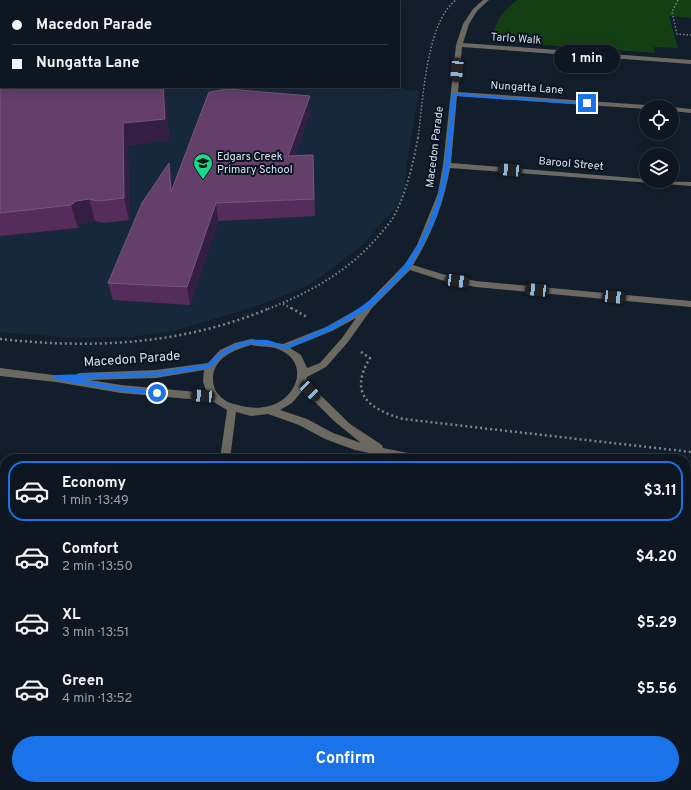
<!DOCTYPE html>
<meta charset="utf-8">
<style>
:root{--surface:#0e1621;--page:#1c232e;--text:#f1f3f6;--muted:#9b9fa5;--line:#2e353f;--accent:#1a73e8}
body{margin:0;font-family:Overpass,sans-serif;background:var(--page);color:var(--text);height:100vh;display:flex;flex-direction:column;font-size:15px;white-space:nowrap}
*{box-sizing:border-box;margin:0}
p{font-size:13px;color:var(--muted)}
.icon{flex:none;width:22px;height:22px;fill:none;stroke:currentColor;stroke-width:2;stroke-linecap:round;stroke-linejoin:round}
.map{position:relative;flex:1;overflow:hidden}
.sheet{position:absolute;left:0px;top:454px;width:691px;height:336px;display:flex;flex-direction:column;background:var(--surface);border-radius:16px 16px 0 0;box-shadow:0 4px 16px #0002,0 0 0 1px var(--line)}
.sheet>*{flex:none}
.banner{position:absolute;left:0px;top:0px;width:400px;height:88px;box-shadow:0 4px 16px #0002,0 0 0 1px var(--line);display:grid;align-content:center;height:88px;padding:0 12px;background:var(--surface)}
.fabs{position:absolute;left:639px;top:100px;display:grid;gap:8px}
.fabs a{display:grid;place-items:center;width:40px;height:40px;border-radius:50%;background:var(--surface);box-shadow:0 4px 16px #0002,0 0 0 1px var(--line);font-size:20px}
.end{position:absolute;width:18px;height:18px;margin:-9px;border:5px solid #1a73e8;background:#fff;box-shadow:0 0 0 2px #fff}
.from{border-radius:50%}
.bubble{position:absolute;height:28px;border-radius:14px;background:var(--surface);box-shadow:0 4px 16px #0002,0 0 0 1px var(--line);font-size:13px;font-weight:700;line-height:28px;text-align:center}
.car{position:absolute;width:12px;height:24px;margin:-12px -6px;border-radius:5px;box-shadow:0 0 3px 1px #0007;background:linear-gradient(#222 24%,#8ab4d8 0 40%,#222 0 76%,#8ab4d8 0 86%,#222 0)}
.banner b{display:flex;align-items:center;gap:14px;height:38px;font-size:15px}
.banner b+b{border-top:1px solid var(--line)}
.banner i{width:10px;height:10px;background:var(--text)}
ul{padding:7px 0 0;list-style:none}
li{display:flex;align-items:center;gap:12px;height:60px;margin:0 8px 6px;padding:0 4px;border:2px solid transparent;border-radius:16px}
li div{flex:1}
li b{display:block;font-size:15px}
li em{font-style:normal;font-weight:700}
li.on{border-color:var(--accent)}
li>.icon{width:36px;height:36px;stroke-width:1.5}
.cta{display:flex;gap:8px;margin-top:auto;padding:8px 12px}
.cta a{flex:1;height:46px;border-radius:24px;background:var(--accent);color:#fff;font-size:16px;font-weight:700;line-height:46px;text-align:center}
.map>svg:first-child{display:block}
</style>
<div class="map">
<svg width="691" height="790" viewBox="0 0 691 790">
<rect width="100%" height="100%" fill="#121e2c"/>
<!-- built -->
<polygon fill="#18283b" points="0,0 242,0 1,1 1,87 367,87 419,91 407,162 404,199 358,249 311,284 260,305 174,331 130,337 78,338 0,332"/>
<!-- green -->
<path fill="#143f13" d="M517,0H691V18L669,16L678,48L654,47L655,53L491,41C496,21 501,13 517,0Z"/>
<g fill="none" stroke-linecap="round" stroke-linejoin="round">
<!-- path-far2 -->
<g stroke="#7b8590" stroke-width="1.5" stroke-dasharray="1.5 2" stroke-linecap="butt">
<polyline points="678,0 672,12 677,34 691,35"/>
<path d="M418,138C423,102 426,22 456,0"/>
</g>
<!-- path-far1 -->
<g stroke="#7b8590" stroke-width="2" stroke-dasharray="1.5 2.5" stroke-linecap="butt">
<polyline points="283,304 293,309"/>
<path d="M268,309C311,292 351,270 381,233C385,228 391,222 394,216C407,191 413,164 418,137"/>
</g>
<!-- path -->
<g stroke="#7b8590" stroke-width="2.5" stroke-dasharray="2 3" stroke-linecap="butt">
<polyline points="291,308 307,317"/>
<path d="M0,339C94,349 182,345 270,308"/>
<path d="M361,352L370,358C348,394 369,409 403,419L691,452"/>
</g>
<!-- minor -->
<g fill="#6c6960" fill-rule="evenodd">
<path d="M483,0H489L477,11L469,24L463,43L691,60V64L462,47L458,92L646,105L649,107H646V109L457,96L451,163L646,179V181L691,182V186L450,168C444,203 432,234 413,265L442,274L476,281L691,301V307L476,287L441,280L410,270L372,308L348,342L326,367L307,377L306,381L350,424L382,445L383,448L418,455L422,456L423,459H398L355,450L325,439L299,425L268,414L251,416L236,412L230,459H220L227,410L212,401L121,393L56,382L0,376V368L75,378L77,374L80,373L156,370L208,363L220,350L235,343L251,339L283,344L326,327L365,305L405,264L417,245L438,193L443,165L456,45L463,24L473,9ZM356,318L342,338L320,363L307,368L301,355L290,348L332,331ZM251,345C259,347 270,346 278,349C311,362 297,399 269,406C258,409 249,408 238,405C232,404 227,402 222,398C216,393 213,387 213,379C213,358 234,350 251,345ZM204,370L203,382L207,393L121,385L90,380L156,378ZM303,390L334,421L361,443L333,433L307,419L280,410L292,403Z"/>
<polygon points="672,107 691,109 691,113 672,111"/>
<polygon points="686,486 691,487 691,497 686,496"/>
<polygon points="0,535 5,536 5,546 0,545"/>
<polygon points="0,772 5,772 5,785 7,785 0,786"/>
<polygon points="33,785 76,785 78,790 35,790"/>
<polygon points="132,785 146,785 145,790 131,790"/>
<rect x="594" y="785" width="14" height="5"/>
</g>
</g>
<!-- wall -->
<g fill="#552c5b">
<polygon points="0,57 1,87 164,87 166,102 169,140 128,145 129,220 104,223 95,221 82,223 78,228 0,236"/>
<polygon points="310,112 295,156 313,155 315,216 218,221 190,305 113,300 108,283 169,163 172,180 172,187"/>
</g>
<!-- shaded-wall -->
<g fill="#341e42">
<polygon points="163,87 164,87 166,102 169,140 128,145 129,220 124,198 123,123"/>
<polygon points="310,96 310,112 289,173 288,156"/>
<polygon points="169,163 172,180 174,209 171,192"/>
<polygon points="89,199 95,221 82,223 78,228 71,205 76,201"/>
<polygon points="216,203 218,221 190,305 187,287"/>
</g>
<!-- building -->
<g fill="#633f6a" stroke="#76587e">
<polygon points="0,57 1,57 1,87 163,87 165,119 123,123 124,198 98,201 89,199 76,201 71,205 0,213"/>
<polygon points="228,89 310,96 288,156 313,155 314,199 216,203 187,287 108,283 142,203 169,163 171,192 209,92"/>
</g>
<!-- route -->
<path fill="#1a73e8" d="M452,93L590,103L587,105L456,96L450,165L444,192L437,216L423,245L410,268L371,307L332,330L287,349L268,345L251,344L236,348L222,356L210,368L156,376L77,379L121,387L157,390L160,393L157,395L121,391L53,379V376L56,375L156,372L208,364C224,347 243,338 267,340C273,341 279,345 285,345C294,343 304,337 313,333C376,307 422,260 439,192C445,170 447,146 449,123C450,113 450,102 452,93Z"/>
<!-- icons -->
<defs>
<symbol id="school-pin" viewBox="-11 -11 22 30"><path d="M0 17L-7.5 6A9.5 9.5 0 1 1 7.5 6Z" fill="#1ad988" stroke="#091422"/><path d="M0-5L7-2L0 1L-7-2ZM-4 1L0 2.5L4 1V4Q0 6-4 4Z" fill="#111"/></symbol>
</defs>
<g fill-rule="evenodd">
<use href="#school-pin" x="192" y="152" width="22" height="30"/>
</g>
<g text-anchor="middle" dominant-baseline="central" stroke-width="4" stroke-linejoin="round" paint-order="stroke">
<!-- far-street labels -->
<g font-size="11" fill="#d9e1eb" stroke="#091422">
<text transform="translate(516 39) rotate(4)">Tarlo Walk</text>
<text transform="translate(527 88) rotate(4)">Nungatta Lane</text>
<text transform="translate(435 147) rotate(-83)">Macedon Parade</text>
<text transform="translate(571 164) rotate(5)">Barool Street</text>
</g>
<!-- far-poi labels -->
<g font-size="11" fill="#d9e1eb" stroke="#091422" text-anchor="start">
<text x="217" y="157">Edgars Creek<tspan x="217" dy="13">Primary School</tspan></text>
</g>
<!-- street labels -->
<g font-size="13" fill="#d9e1eb" stroke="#091422">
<text transform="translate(132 360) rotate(-4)">Macedon Parade</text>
</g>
</g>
</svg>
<div class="fabs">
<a><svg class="icon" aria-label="locate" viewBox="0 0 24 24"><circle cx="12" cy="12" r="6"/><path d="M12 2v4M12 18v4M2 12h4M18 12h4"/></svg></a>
<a><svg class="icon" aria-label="layers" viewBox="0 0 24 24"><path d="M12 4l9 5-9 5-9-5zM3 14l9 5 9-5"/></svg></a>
</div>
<i class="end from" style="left:157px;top:393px"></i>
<i class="end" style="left:587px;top:103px"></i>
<div class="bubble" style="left:554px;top:45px;width:66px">1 min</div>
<i class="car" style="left:457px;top:70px;rotate:186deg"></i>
<i class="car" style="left:510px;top:170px;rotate:275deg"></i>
<i class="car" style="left:457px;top:281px;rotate:98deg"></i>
<i class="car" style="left:537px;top:290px;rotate:276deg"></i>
<i class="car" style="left:614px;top:297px;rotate:96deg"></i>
<i class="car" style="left:310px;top:391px;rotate:135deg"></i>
<i class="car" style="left:203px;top:396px;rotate:274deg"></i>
<div class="banner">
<b><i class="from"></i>Macedon Parade</b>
<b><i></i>Nungatta Lane</b>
</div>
<section class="sheet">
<ul>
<li class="on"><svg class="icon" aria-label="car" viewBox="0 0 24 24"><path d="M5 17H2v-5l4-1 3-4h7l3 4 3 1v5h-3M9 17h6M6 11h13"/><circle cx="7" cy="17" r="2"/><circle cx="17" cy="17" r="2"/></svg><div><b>Economy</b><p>1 min · 13:49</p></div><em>$3.11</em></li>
<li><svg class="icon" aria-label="car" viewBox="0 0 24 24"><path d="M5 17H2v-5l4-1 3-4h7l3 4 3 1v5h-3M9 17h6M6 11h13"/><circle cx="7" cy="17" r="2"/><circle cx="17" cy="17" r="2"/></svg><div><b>Comfort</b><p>2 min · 13:50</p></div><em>$4.20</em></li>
<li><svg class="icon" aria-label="car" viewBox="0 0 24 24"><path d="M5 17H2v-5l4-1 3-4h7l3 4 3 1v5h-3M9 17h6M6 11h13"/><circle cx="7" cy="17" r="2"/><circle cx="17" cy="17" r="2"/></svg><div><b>XL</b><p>3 min · 13:51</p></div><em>$5.29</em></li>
<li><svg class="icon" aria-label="car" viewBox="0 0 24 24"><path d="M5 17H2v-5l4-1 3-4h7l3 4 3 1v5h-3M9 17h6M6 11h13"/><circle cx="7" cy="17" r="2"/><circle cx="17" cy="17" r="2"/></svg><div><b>Green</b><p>4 min · 13:52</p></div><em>$5.56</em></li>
</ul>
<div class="cta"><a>Confirm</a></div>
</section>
</div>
